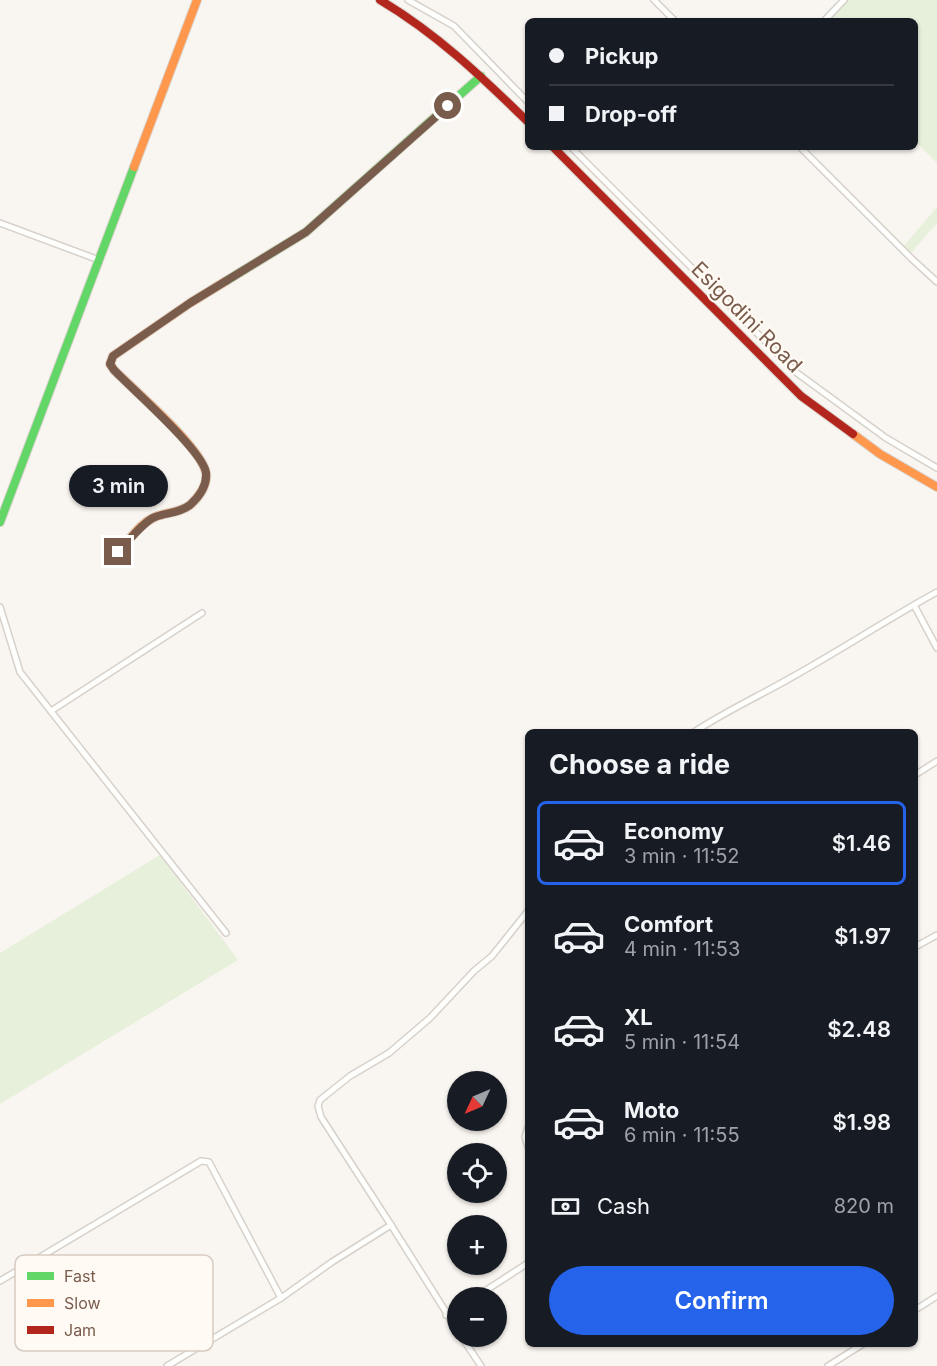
<!DOCTYPE html>
<meta charset="utf-8">
<style>
:root{--surface:#171b24;--page:#20242c;--text:#f1f3f6;--muted:#9ea1a6;--line:#363941;--accent:#2563eb}
body{margin:0;font-family:Inter,sans-serif;background:var(--page);color:var(--text);height:100vh;display:flex;flex-direction:column;font-size:22px;white-space:nowrap}
*{box-sizing:border-box;margin:0}
p{font-size:20px;color:var(--muted)}
.icon{flex:none;width:33px;height:33px;fill:none;stroke:currentColor;stroke-width:2;stroke-linecap:round;stroke-linejoin:round}
.map{position:relative;flex:1;overflow:hidden}
.drawer{position:absolute;left:525px;top:729px;width:393px;height:618px;display:flex;flex-direction:column;background:var(--surface);border-radius:9px;box-shadow:0 2px 4px #0004}
.drawer>*{flex:none}
.hud{position:absolute;left:525px;top:18px;width:393px;height:132px;border-radius:9px;box-shadow:0 2px 4px #0004;display:grid;align-content:center;height:132px;padding:0 24px;background:var(--surface)}
.needle{width:39px;rotate:226deg}
.buttons{position:absolute;left:447px;top:1071px;display:grid;gap:12px}
.buttons a{display:grid;place-items:center;width:60px;height:60px;border-radius:50%;background:var(--surface);box-shadow:0 2px 4px #0004;font-size:30px}
.end{position:absolute;width:27px;height:27px;margin:-14px;border:8px solid #7a5c4d;background:#fff;box-shadow:0 0 0 3px #fff}
.from{border-radius:50%}
.bubble{position:absolute;height:42px;border-radius:21px;background:var(--surface);box-shadow:0 2px 4px #0004;font-size:20px;font-weight:600;line-height:42px;text-align:center}
.hud b{display:flex;align-items:center;gap:21px;height:57px;font-size:22px}
.hud b+b{border-top:2px solid var(--line)}
.hud i{width:15px;height:15px;background:var(--text)}
ul{padding:0;list-style:none}
li{display:flex;align-items:center;gap:18px;height:84px;margin:0 12px 9px;padding:0 12px;border:3px solid transparent;border-radius:9px}
li div{flex:1}
li b{display:block;font-size:22px}
li em{font-style:normal;font-weight:600}
li.current{border-color:var(--accent)}
li>.icon{width:54px;height:54px;stroke-width:1.5}
h2{padding:0 24px;font-size:27px;line-height:72px}
.pay{display:flex;align-items:center;gap:15px;height:66px;padding:0 24px;font-size:22px}
.pay p{margin-inline-start:auto}
.button{display:flex;gap:12px;margin-top:auto;padding:12px 24px}
.button a{flex:1;height:69px;border-radius:36px;background:var(--accent);color:#fff;font-size:24px;font-weight:600;line-height:69px;text-align:center}
.map>svg:first-child{display:block}
</style>
<div class="map">
<svg width="937" height="1366" viewBox="0 0 937 1366">
<rect width="100%" height="100%" fill="#f9f5f0"/>
<!-- green -->
<g fill="#e7f0db">
<polygon points="847,0 937,0 937,163 915,141 915,21 827,21"/>
<polygon points="937,207 937,223 911,253 904,246"/>
<polygon points="160,855 238,960 0,1104 0,953"/>
</g>
<g fill="none" stroke-linecap="round" stroke-linejoin="round">
<defs>
<g id="street">
<polyline points="408,0 454,26 528,102"/>
<polyline points="654,0 675,21"/>
<polyline points="824,21 844,0"/>
<polyline points="571,147 797,373 886,438 937,468"/>
<polyline points="800,147 912,259 937,282"/>
<polyline points="0,223 99,260"/>
<polyline points="914,605 937,648"/>
<polyline points="0,607 20,672 226,933"/>
<polyline points="51,711 202,613"/>
<path d="M694,732C726,711 761,695 794,676C842,649 888,619 937,592"/>
<polyline points="915,775 937,761"/>
<polyline points="915,947 937,935"/>
<polyline points="528,1127 525,1137 528,1147"/>
<polyline points="391,1225 321,1117 318,1106 320,1100 350,1076 389,1053 430,1018 474,971 492,956 528,911"/>
<polyline points="0,1281 201,1161 209,1162 281,1298"/>
<polyline points="474,1298 528,1263"/>
<polyline points="915,1310 937,1296"/>
<polyline points="446,1315 458,1308"/>
<polyline points="461,1336 481,1366"/>
<polyline points="167,1366 281,1298 332,1262 391,1225 458,1331"/>
<polyline points="828,1366 863,1344"/>
</g>
<g id="fast">
<polyline points="226,281 306,232 481,76"/>
<polyline points="0,522 134,167"/>
</g>
<g id="slow">
<polyline points="134,167 197,0"/>
<polyline points="853,434 880,454 937,487"/>
<path d="M118,552C129,541 140,523 155,517C166,512 180,513 190,505C198,498 208,485 206,473C201,447 135,391 114,370L110,364L113,356L190,303L226,281"/>
</g>
<g id="jam">
<path d="M380,0C436,33 482,77 528,122"/>
<polyline points="553,147 801,396 853,434"/>
</g>
</defs>
<!-- street casing -->
<use href="#street" stroke="#d7d1cb" stroke-width="8"/>
<!-- fast casing -->
<use href="#fast" stroke="#d9d2cb" stroke-width="10"/>
<!-- slow casing -->
<use href="#slow" stroke="#d9d2cb" stroke-width="10"/>
<!-- jam casing -->
<use href="#jam" stroke="#d9d2cb" stroke-width="10"/>
<!-- street -->
<use href="#street" stroke="#fefefd" stroke-width="5"/>
<!-- fast -->
<use href="#fast" stroke="#63d668" stroke-width="8"/>
<!-- slow -->
<use href="#slow" stroke="#ff974d" stroke-width="8"/>
<!-- jam -->
<use href="#jam" stroke="#b3261e" stroke-width="8"/>
</g>
<g fill="none" stroke-linecap="round" stroke-linejoin="round">
<!-- route -->
<path stroke="#7a5c4d" stroke-width="8" d="M118,552C127,543 144,521 155,517C167,512 178,514 190,505C199,497 207,486 206,473C204,452 132,389 114,370L110,364L113,356L190,303L306,232L448,106"/>
</g>
<g text-anchor="middle" dominant-baseline="central" stroke-width="4.5" stroke-linejoin="round" paint-order="stroke">
<!-- street labels -->
<g font-size="21" fill="#7a5c4d" stroke="#fffaf3">
<text transform="translate(747 317) rotate(45)">Esigodini Road</text>
</g>
</g>
<!-- legend -->
<rect x="15" y="1255" width="198" height="96" rx="9" fill="#fffaf3" stroke="#d7cbc1" stroke-width="1.5"/>
<rect x="27" y="1272" width="27" height="8" fill="#63d668"/>
<rect x="27" y="1299" width="27" height="8" fill="#ff974d"/>
<rect x="27" y="1326" width="27" height="8" fill="#b3261e"/>
<g font-size="16" fill="#7a5c4d">
<text x="64" y="1282">Fast</text>
<text x="64" y="1309">Slow</text>
<text x="64" y="1336">Jam</text>
</g>
</svg>
<div class="buttons">
<a><svg class="needle" viewBox="-14 -14 28 28"><path d="M0-13l5 13h-10z" fill="#e53935"/><path d="M0 13l5-13h-10z" fill="#9ea1a6"/></svg></a>
<a><svg class="icon" aria-label="locate" viewBox="0 0 24 24"><circle cx="12" cy="12" r="6"/><path d="M12 2v4M12 18v4M2 12h4M18 12h4"/></svg></a>
<a>+</a>
<a>−</a>
</div>
<i class="end from" style="left:448px;top:106px"></i>
<i class="end" style="left:118px;top:552px"></i>
<div class="bubble" style="left:69px;top:465px;width:99px">3 min</div>
<div class="hud">
<b><i class="from"></i>Pickup</b>
<b><i></i>Drop-off</b>
</div>
<section class="drawer">
<h2>Choose a ride</h2>
<ul>
<li class="current"><svg class="icon" aria-label="car" viewBox="0 0 24 24"><path d="M5 17H2v-5l4-1 3-4h7l3 4 3 1v5h-3M9 17h6M6 11h13"/><circle cx="7" cy="17" r="2"/><circle cx="17" cy="17" r="2"/></svg><div><b>Economy</b><p>3 min · 11:52</p></div><em>$1.46</em></li>
<li><svg class="icon" aria-label="car" viewBox="0 0 24 24"><path d="M5 17H2v-5l4-1 3-4h7l3 4 3 1v5h-3M9 17h6M6 11h13"/><circle cx="7" cy="17" r="2"/><circle cx="17" cy="17" r="2"/></svg><div><b>Comfort</b><p>4 min · 11:53</p></div><em>$1.97</em></li>
<li><svg class="icon" aria-label="car" viewBox="0 0 24 24"><path d="M5 17H2v-5l4-1 3-4h7l3 4 3 1v5h-3M9 17h6M6 11h13"/><circle cx="7" cy="17" r="2"/><circle cx="17" cy="17" r="2"/></svg><div><b>XL</b><p>5 min · 11:54</p></div><em>$2.48</em></li>
<li><svg class="icon" aria-label="car" viewBox="0 0 24 24"><path d="M5 17H2v-5l4-1 3-4h7l3 4 3 1v5h-3M9 17h6M6 11h13"/><circle cx="7" cy="17" r="2"/><circle cx="17" cy="17" r="2"/></svg><div><b>Moto</b><p>6 min · 11:55</p></div><em>$1.98</em></li>
</ul>
<div class="pay"><svg class="icon" aria-label="cash" viewBox="0 0 24 24"><path d="M3 7h18v10H3z"/><circle cx="12" cy="12" r="2"/></svg>Cash<p>820 m</p></div>
<div class="button"><a>Confirm</a></div>
</section>
</div>
